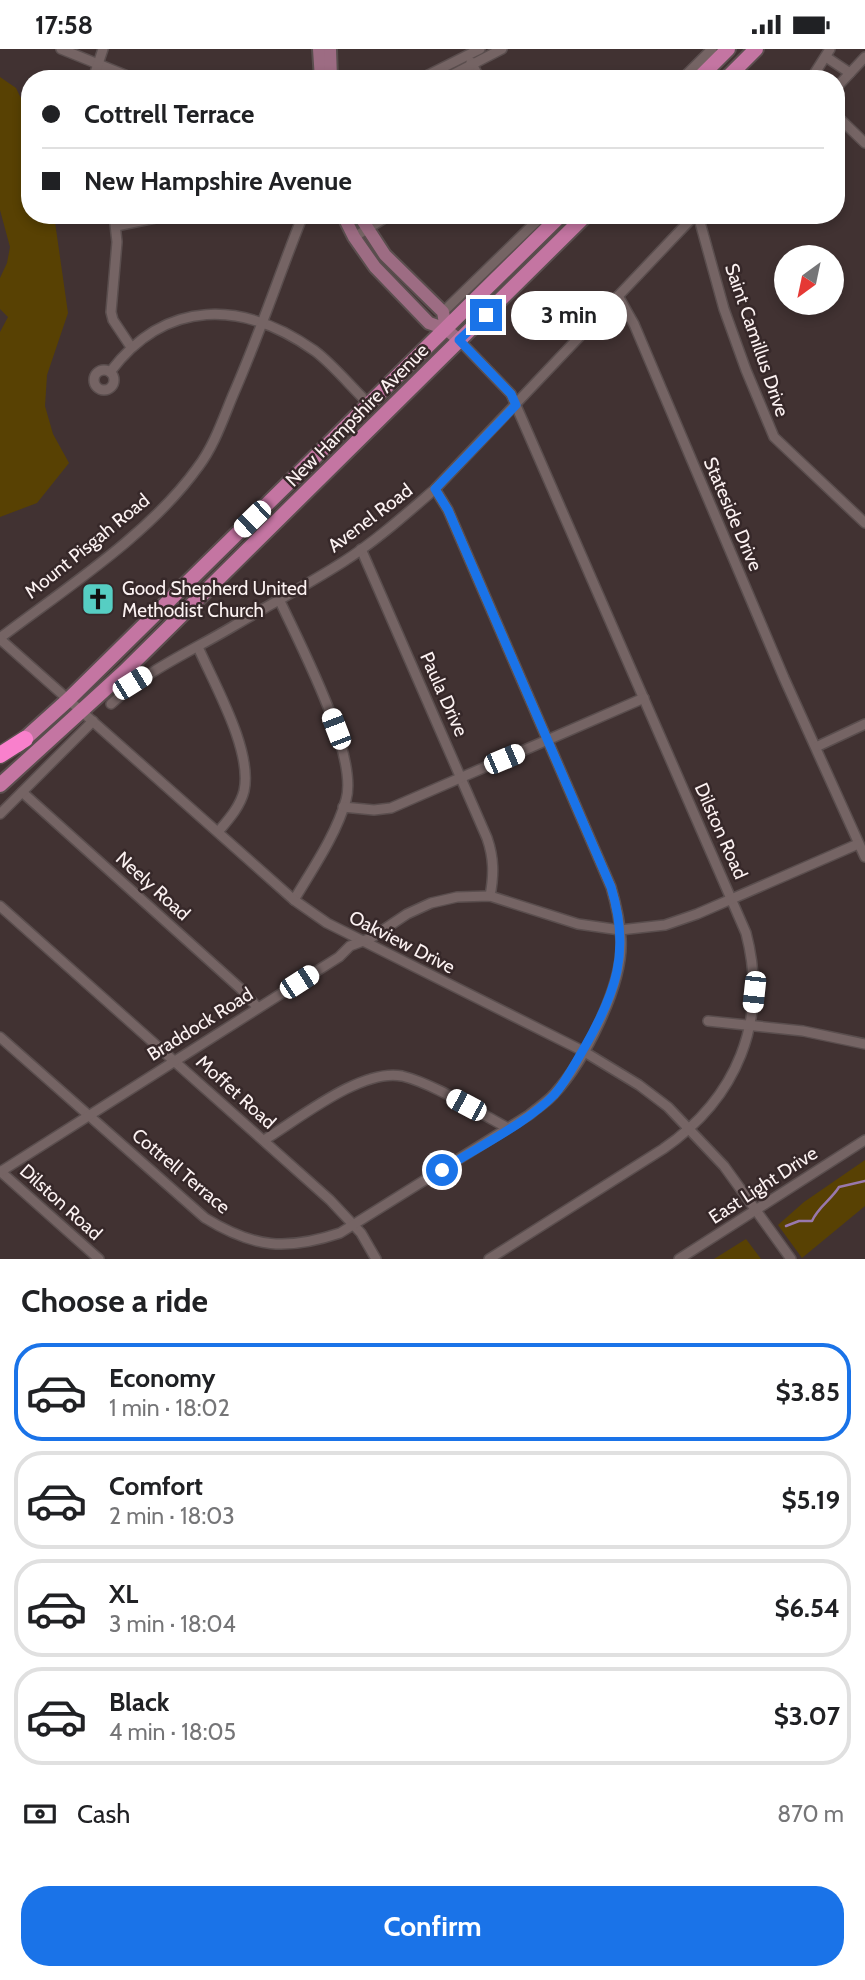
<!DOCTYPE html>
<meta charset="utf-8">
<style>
:root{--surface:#fff;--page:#f6f6f6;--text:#202124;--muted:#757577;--line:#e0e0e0;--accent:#1a73e8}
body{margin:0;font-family:Cabin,sans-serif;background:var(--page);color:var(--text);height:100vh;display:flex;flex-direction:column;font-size:26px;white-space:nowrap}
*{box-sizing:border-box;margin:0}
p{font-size:23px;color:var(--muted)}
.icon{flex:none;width:38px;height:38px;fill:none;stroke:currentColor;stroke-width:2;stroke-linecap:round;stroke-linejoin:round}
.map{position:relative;height:1210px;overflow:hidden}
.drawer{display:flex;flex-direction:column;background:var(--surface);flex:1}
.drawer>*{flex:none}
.hud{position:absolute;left:21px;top:21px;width:824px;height:154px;border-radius:28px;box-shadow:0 4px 10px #0003;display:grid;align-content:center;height:154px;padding:0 21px;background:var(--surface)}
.needle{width:46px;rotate:213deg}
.tools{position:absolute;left:774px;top:196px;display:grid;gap:14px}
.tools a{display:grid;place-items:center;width:70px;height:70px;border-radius:50%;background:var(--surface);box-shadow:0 4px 10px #0003;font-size:35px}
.end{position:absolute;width:32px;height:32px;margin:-16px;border:9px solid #1a73e8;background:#fff;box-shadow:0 0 0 4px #fff}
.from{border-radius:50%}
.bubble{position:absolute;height:49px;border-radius:24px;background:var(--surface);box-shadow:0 4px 10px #0003;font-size:23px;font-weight:800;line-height:49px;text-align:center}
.car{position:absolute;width:21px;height:42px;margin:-21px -10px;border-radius:9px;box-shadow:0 0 5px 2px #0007;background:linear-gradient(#fff 24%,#345 0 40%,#fff 0 76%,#345 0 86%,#fff 0)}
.hud b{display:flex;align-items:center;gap:24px;height:66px;font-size:26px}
.hud b+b{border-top:2px solid var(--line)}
.hud i{width:18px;height:18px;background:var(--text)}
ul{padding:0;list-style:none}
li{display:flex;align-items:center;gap:21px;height:98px;margin:0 14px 10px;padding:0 7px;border:4px solid var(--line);border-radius:28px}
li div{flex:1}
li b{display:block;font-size:26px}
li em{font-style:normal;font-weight:800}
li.active{border-color:var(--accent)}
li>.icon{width:63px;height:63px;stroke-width:1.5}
h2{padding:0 21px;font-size:32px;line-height:84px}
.pay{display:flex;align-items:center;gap:18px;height:77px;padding:0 21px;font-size:26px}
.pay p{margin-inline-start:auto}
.primary-button{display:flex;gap:14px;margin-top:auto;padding:14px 21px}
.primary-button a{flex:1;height:80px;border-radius:28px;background:var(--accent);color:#fff;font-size:28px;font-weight:800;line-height:80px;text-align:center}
.status{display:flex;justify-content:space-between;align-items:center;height:49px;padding:0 35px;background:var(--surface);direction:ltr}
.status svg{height:19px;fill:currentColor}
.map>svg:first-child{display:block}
</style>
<div class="status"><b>17:58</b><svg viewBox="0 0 49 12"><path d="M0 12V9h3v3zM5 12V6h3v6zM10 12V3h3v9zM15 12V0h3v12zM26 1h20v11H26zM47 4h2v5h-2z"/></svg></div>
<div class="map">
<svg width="865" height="1210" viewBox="0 0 865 1210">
<rect width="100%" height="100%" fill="#413232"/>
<!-- green -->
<g fill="#584103">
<polygon points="0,28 16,39 30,68 30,166 54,166 68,264 47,326 45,357 53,385 69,414 37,454 0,468 0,283 8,268 0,260 0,229 7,214 10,198 0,161"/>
<polygon points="865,1111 865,1157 802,1209 778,1176 804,1153"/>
<polygon points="746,1190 761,1210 714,1210"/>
</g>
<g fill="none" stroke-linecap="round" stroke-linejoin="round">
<!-- stream -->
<path stroke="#9978ac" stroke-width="2.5" d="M786,1177L799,1172H812C818,1158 831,1151 839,1138L865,1132"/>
<defs>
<g id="minor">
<polyline points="61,0 135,30"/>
<polyline points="826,8 850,24"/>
<polyline points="471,13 480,30"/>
<polyline points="93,30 103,0"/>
<polyline points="420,30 480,0"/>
<polyline points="444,30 502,0"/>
<polyline points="682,30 712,0"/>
<polyline points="811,30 830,0"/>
<polyline points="836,39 865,8"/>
<polyline points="836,66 865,94"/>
<polyline points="114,166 117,193 111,263 113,271 131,298"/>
<polyline points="698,166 724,260 746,321 774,388 865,474"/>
<polyline points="116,177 170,166"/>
<polyline points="354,188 390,166"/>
<polyline points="618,247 634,275 784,629 865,808"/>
<polyline points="443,263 543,166"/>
<path d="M459,291L511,345L746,884C769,972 737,1049 663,1100L489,1210"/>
<circle cx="104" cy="331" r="10"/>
<path d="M110,323C166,249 243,251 315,302C332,315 347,333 362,348"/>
<path d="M361,500L487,789C494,809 494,826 490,847"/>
<path d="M279,550C299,594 359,706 346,751C336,786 313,819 294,851"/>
<path d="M0,589C66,539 150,485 198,418C214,397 223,370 233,346C259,287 279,226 303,166"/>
<polyline points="0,590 294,851 327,874 583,1002 639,1036 668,1058 724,1117 791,1210"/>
<path d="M198,598C214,635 253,702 244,742C240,758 228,771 218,783"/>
<path d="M111,655C147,621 190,603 232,578C269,556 307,536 343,513C376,492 406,465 435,440L695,166"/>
<polyline points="816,698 865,675"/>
<polyline points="22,743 241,940 258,959"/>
<polyline points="343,758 374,761 391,759 644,649"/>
<polyline points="0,765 93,672"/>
<polyline points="0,857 330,1151 361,1184 376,1210"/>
<polyline points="708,972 803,982 865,995"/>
<path d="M0,988L205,1169C254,1199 286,1202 340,1184L529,1066C537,1059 547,1053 554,1045C584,1013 624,935 621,890C620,873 616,855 611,838L448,461L435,440"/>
<path d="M264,1091C299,1070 361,1019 402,1027C435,1035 477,1063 508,1079"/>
<polyline points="0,1122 99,1210"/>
<polyline points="0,1123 339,908 350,897 371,889 407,865 431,854 457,848 490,847 578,875 620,881 665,876 697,865 858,795"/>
<polyline points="679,1210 865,1091"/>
</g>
<g id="secondary">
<polyline points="319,0 321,30"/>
<polyline points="330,0 331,30"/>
<polyline points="343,166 354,188 375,218 429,274 446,280 459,291"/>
<polyline points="359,166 385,206 443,263 446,280"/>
</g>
<g id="primary">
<polyline points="698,30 728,0"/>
<polyline points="726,30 756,0"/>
<polyline points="18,696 68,651 561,166"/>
<polyline points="0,736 124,623 586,166"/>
</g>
<polyline id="motorway" points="0,706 25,690"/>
</defs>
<!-- minor casing -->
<use href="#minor" stroke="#5a4e4e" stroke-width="12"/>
<!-- secondary casing -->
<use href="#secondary" stroke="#5a4e4e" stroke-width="16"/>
<!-- primary casing -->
<use href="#primary" stroke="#5a4e4e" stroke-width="18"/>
<!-- motorway casing -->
<use href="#motorway" stroke="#5a4e4e" stroke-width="19"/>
<!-- minor -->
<use href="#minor" stroke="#756464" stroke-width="9"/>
<!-- secondary -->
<use href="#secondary" stroke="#9d6c83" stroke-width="12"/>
<!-- primary -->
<use href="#primary" stroke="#c475a2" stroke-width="14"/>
<!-- motorway -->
<use href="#motorway" stroke="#f980cc" stroke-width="16"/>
</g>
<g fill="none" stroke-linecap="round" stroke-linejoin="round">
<!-- route -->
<path stroke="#1a73e8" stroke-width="9" d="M442,1121C476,1099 527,1074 554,1046C566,1032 574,1016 583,1001C616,944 631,903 611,838L448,461L435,440L516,356L511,345L459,291L486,266"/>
</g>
<!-- icons -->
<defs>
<symbol id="church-square" viewBox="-11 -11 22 22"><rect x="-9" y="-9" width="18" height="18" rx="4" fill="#56cec3" stroke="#362829"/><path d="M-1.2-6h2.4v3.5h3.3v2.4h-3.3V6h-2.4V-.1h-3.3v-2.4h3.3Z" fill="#111"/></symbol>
</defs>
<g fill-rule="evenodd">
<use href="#church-square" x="79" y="531" width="38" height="38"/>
</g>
<g text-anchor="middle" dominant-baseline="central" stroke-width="5" stroke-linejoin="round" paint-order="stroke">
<!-- street labels -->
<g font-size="19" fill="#fcf2f2" stroke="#362829">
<text transform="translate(757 291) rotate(71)">Saint Camillus Drive</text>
<text transform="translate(357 366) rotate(-45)">New Hampshire Avenue</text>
<text transform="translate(733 465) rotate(67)">Stateside Drive</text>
<text transform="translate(370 469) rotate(-37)">Avenel Road</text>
<text transform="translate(87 497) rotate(-39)">Mount Pisgah Road</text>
<text transform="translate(444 645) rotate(66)">Paula Drive</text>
<text transform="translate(721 782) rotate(66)">Dilston Road</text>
<text transform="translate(153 837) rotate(42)">Neely Road</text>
<text transform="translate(402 893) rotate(27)">Oakview Drive</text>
<text transform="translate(200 975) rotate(-32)">Braddock Road</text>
<text transform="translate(236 1043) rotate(42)">Moffet Road</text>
<text transform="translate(181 1122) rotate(40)">Cottrell Terrace</text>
<text transform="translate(763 1136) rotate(-33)">East Light Drive</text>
<text transform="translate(61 1153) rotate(42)">Dilston Road</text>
</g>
<!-- poi labels -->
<g font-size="19" fill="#fcf2f2" stroke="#362829" text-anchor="start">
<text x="122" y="539">Good Shepherd United<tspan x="122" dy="22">Methodist Church</tspan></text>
</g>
</g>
</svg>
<div class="tools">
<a><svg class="needle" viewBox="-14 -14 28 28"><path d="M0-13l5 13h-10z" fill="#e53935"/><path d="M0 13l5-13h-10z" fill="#757577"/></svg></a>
</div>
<i class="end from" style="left:442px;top:1121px"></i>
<i class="end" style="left:486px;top:266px"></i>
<div class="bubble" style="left:511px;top:242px;width:116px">3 min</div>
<i class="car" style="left:252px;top:470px;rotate:226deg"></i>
<i class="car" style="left:132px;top:634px;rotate:58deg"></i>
<i class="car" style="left:336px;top:680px;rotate:339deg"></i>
<i class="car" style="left:504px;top:710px;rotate:67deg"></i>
<i class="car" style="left:299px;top:933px;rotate:57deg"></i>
<i class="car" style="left:754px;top:943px;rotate:186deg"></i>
<i class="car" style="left:466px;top:1056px;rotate:298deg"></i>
<div class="hud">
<b><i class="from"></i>Cottrell Terrace</b>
<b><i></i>New Hampshire Avenue</b>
</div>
</div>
<section class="drawer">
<h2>Choose a ride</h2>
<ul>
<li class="active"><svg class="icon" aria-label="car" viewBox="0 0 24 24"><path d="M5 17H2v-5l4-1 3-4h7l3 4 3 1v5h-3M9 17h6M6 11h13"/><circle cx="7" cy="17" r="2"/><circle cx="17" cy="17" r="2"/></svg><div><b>Economy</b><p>1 min · 18:02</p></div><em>$3.85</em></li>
<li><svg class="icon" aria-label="car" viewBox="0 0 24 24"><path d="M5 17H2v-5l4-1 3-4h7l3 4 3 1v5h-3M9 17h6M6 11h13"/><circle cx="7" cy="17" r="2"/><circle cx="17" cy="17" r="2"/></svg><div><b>Comfort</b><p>2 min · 18:03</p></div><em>$5.19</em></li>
<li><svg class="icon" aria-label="car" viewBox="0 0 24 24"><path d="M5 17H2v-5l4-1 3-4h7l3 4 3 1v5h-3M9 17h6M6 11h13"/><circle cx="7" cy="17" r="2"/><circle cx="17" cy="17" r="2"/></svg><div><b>XL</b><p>3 min · 18:04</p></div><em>$6.54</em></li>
<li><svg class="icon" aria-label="car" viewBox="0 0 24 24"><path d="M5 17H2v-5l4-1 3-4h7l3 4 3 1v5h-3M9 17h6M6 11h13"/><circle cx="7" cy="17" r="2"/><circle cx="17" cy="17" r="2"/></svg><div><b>Black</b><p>4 min · 18:05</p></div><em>$3.07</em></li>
</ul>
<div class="pay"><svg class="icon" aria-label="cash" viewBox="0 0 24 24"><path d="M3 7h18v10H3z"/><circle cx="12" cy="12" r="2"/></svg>Cash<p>870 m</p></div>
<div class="primary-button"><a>Confirm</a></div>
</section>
